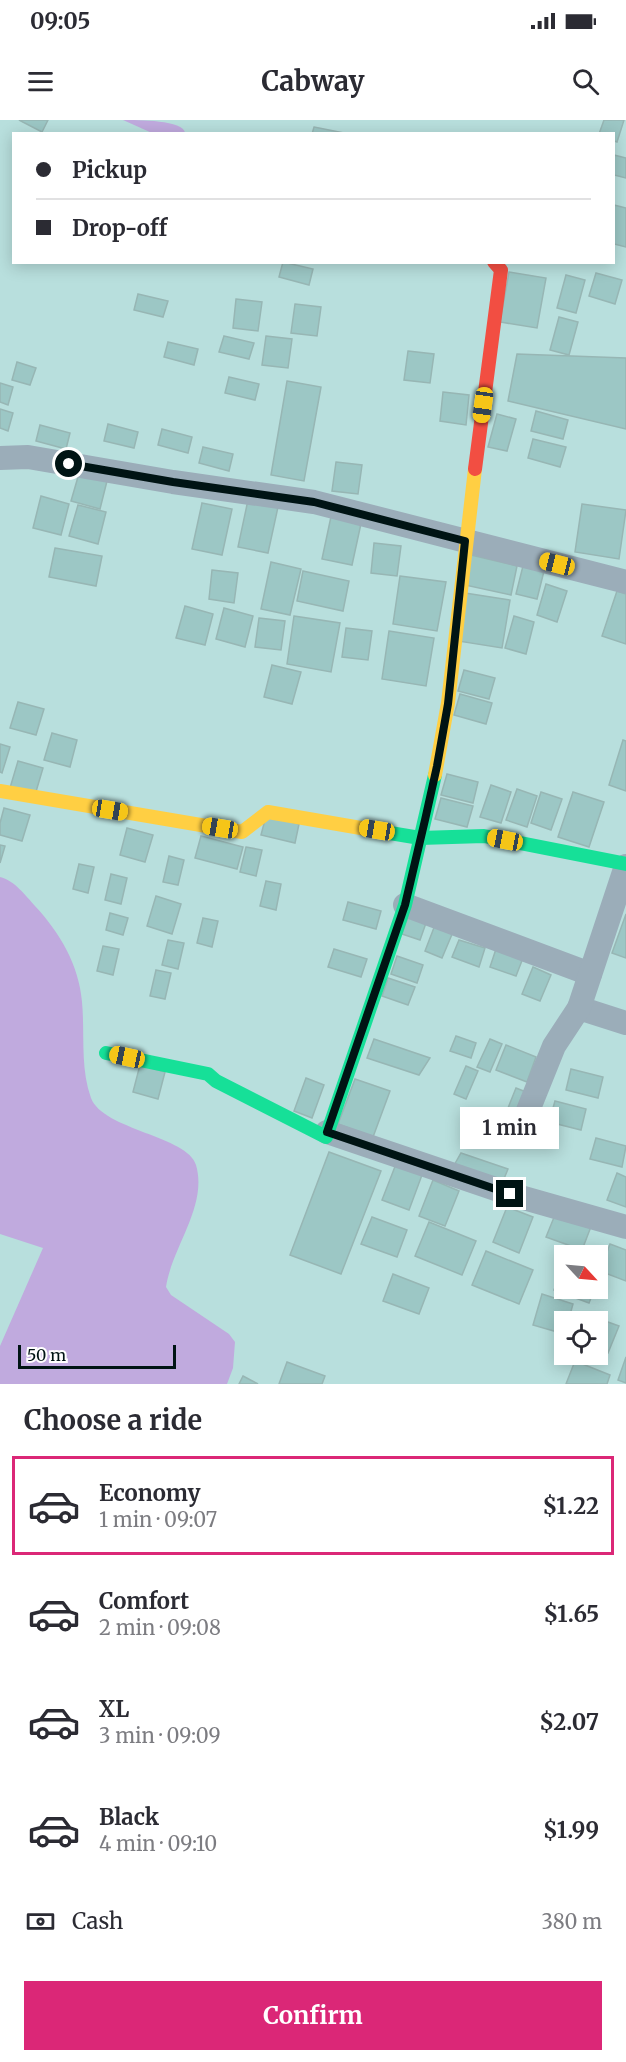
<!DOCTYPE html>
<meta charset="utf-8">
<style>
:root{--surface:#fff;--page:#f2f2f3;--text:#2b2b33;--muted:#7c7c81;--line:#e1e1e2;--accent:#db2777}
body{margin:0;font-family:Merriweather,serif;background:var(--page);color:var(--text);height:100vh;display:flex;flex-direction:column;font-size:22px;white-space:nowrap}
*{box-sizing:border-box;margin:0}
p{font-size:20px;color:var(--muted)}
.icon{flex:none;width:33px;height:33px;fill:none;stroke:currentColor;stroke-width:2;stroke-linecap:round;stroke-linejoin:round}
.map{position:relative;height:1264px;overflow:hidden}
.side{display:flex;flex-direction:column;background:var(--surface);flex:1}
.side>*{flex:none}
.top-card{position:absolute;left:12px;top:12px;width:603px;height:132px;border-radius:0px;box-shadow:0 3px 15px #0003;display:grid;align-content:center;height:132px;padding:0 24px;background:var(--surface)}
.needle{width:39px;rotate:116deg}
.buttons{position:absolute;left:554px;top:1125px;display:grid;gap:12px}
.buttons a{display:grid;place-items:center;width:54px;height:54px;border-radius:0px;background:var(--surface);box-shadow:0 3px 15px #0003;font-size:30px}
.scale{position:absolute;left:18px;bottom:15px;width:158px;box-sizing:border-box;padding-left:6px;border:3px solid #001414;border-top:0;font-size:16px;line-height:21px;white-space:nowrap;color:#001414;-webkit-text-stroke:4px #fff;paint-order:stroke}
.end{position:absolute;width:27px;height:27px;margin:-14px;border:8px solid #001414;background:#fff;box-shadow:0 0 0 3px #fff}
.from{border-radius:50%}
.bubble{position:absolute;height:42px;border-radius:0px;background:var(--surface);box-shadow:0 3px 15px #0003;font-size:20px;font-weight:700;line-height:42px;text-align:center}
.car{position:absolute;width:18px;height:36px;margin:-18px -9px;border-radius:8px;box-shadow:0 0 4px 2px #0007;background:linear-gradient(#f5c518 24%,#345 0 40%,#f5c518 0 76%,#345 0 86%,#f5c518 0)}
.top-card b{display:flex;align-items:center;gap:21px;height:57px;font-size:22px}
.top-card b+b{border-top:2px solid var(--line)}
.top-card i{width:15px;height:15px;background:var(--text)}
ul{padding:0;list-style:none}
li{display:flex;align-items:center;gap:18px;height:99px;margin:0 12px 9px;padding:0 12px;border:3px solid transparent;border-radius:0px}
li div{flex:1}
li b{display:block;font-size:22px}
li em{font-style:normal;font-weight:700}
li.active{border-color:var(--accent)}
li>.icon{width:54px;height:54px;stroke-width:1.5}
h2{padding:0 24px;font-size:27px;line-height:72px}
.pay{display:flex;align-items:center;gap:15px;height:66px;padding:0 24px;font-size:22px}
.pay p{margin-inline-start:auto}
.cta{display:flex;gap:12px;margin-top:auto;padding:12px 24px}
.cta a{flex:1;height:69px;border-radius:0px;background:var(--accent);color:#fff;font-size:24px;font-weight:700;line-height:69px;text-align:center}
.status{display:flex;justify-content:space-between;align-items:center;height:42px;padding:0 30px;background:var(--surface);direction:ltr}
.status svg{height:16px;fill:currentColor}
header{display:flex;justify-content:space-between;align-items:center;height:78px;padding:0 24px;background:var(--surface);font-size:27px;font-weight:700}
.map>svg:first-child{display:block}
</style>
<div class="status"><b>09:05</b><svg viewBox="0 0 49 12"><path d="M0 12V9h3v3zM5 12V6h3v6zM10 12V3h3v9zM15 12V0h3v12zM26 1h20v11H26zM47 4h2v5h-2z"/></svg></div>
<header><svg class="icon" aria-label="menu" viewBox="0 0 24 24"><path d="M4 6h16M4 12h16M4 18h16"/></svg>Cabway<svg class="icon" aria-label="search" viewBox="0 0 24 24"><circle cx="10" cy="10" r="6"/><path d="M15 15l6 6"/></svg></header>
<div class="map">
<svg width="626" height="1264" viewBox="0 0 626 1264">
<rect width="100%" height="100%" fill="#b8dfdd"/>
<!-- water -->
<g fill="#c0aade">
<path d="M123,0C138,0 184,0 185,13H152Z"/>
<path d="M0,757C14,760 26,776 35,786C60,813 79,845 82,882C85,914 80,947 91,978C103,1010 188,1016 196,1045C208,1086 172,1127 166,1167L171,1175L229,1214L235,1222L233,1248L227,1264H0V1226L43,1128L0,1114Z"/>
</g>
<!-- building -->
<g fill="#9cc7c5" stroke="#97b6b4" stroke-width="1.5">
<polygon points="19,0 48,0 42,12"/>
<polygon points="604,0 624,0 617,22 614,21 614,14 599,14"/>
<polygon points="314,7 349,14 312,14"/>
<polygon points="614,35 626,38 626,58 614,55"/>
<polygon points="614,85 626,88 626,127 614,124"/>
<polygon points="283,142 313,149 309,165 279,157"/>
<polygon points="509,152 546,158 537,208 500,202"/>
<polygon points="596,153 622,160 615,184 589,176"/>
<polygon points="566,155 585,160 576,193 557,188"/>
<polygon points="138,174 168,181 163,197 134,190"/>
<polygon points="236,179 262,182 258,211 233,208"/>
<polygon points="295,184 321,187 317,216 291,213"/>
<polygon points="559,197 578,202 569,235 550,230"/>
<polygon points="224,216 254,223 249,239 219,232"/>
<polygon points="266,216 292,219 288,248 262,245"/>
<polygon points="168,222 198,229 194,245 164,237"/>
<polygon points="408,231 434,234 430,263 404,260"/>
<polygon points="517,234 626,238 626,309 508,281"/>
<polygon points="17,242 36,248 30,265 12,260"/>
<polygon points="229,257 259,264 255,280 225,273"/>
<polygon points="287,261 321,267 304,361 271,355"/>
<polygon points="0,263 13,267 8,285 0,282"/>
<polygon points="443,272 469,275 466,305 440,301"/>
<polygon points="0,289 13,293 8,311 0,308"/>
<polygon points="536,291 568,300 563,319 531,311"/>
<polygon points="497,294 516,299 507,331 488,327"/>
<polygon points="108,304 138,312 134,328 104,321"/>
<polygon points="40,305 70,313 66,329 36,321"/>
<polygon points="162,309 192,317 188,333 158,325"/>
<polygon points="533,319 566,327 560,347 528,338"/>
<polygon points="203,327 233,334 229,351 199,343"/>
<polygon points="336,342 362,345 358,374 332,371"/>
<polygon points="80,350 108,357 100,389 71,381"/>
<polygon points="41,376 69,384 61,415 33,408"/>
<polygon points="248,380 278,387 268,433 238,427"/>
<polygon points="202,383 232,389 222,435 192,429"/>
<polygon points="582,384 626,390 619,439 575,432"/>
<polygon points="78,385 106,392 98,424 69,416"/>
<polygon points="332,392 362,399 352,445 322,439"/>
<polygon points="374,423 401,426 397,456 371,453"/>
<polygon points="55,428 102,436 96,466 49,457"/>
<polygon points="471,435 517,446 511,475 465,465"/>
<polygon points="271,442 301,449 290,495 261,489"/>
<polygon points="524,442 545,447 537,479 516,474"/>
<polygon points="212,450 238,453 234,483 209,479"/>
<polygon points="303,451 349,461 343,491 297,481"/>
<polygon points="400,456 446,462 437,511 393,504"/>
<polygon points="546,464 567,471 557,502 537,495"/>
<polygon points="617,471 626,474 626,524 602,516"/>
<polygon points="465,473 510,480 502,528 458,521"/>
<polygon points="185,486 213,494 205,525 176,518"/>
<polygon points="224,488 253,496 245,527 216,519"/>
<polygon points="294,496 340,503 331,552 287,544"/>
<polygon points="514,496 534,502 526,534 505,528"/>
<polygon points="259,498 285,501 281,530 255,527"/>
<polygon points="346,508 372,511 368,540 342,537"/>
<polygon points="389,511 434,518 426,566 382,559"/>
<polygon points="272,545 301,552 292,584 264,577"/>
<polygon points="464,550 495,558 489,579 458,571"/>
<polygon points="460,574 492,583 486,604 454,595"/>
<polygon points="18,582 44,589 36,615 10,608"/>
<polygon points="52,613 77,620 70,647 44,640"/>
<polygon points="623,620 626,621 626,671 609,665"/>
<polygon points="0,624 10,627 2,653 0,652"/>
<polygon points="18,641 43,648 35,675 10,668"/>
<polygon points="447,654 478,662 473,683 441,675"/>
<polygon points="491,665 511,672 501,703 480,697"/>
<polygon points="517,669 537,676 527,707 506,700"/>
<polygon points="541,672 562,679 551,710 531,703"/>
<polygon points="573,672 604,682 589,727 558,717"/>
<polygon points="441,678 473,686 467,707 435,699"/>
<polygon points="4,688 30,695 22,721 0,715 0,703"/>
<polygon points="266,696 299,704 295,723 261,715"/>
<polygon points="127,708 153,715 145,742 120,735"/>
<polygon points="201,716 243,727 237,749 195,738"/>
<polygon points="0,725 5,726 0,743"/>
<polygon points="246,727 262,730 256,756 240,752"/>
<polygon points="169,736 184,740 178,765 163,762"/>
<polygon points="79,744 94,747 88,773 73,769"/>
<polygon points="111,754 127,758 121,784 105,780"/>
<polygon points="266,761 281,764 276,790 260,786"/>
<polygon points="156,776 181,784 172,814 147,806"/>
<polygon points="348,782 381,791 376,809 343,800"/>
<polygon points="110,793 128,798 123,815 106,810"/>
<polygon points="626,794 626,838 612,833"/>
<polygon points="408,797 426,803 420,820 402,814"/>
<polygon points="203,798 218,801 212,827 197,823"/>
<polygon points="435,805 453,812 442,838 425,831"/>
<polygon points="168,820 184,823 178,849 162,845"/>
<polygon points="459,820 485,828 479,847 452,837"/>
<polygon points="103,826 119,829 113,855 97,851"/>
<polygon points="334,829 367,839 361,857 328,847"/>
<polygon points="496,829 523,838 516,856 490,847"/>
<polygon points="397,836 423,845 417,863 391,854"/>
<polygon points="533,847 551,855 540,881 522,874"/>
<polygon points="156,850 171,853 165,879 150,876"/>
<polygon points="388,858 415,867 408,885 382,876"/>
<polygon points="456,916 476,923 471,938 450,931"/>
<polygon points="374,919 430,938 419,955 367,938"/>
<polygon points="490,919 502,924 490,952 477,947"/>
<polygon points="506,925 536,937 527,962 496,950"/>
<polygon points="140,945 165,952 158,979 133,972"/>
<polygon points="466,946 478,951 466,979 454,974"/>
<polygon points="571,949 603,957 598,978 566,970"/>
<polygon points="306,958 324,965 312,998 294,991"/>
<polygon points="355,959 390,971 373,1017 338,1004"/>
<polygon points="516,968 531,974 523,994 508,988"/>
<polygon points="555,981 586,989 581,1010 549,1002"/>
<polygon points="596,1018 626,1026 622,1047 590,1039"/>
<polygon points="329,1032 381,1051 341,1154 290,1135"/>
<polygon points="461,1033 508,1049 501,1066 453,1047"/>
<polygon points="396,1044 422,1055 409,1090 382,1080"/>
<polygon points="617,1053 626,1057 626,1087 607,1080"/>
<polygon points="433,1060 459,1071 445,1106 419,1096"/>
<polygon points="507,1087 533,1097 519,1133 493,1122"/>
<polygon points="557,1090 592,1104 582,1130 546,1117"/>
<polygon points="372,1097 407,1110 397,1137 361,1124"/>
<polygon points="429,1102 476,1121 462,1155 415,1136"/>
<polygon points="610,1124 626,1130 626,1161 600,1151"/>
<polygon points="486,1131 533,1150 519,1184 472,1165"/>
<polygon points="564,1143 564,1168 595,1168 589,1183 554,1170"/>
<polygon points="393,1154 429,1168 419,1194 383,1181"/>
<polygon points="542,1174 573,1184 568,1202 564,1202 564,1214 533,1205"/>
<polygon points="583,1193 619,1206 608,1233 597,1228 597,1202 580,1202"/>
<polygon points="626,1237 626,1263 618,1260"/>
<polygon points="575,1241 610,1255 607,1264 566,1264"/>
<polygon points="287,1242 325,1256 322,1264 279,1264"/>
<polygon points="243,1256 258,1264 239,1264"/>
</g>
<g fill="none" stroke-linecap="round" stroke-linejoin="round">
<!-- street -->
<g stroke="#9badb9" stroke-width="24">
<polyline points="0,338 28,337 173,362 314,382 626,462"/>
<polyline points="405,785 590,854"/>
<polyline points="579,888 626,903"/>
<polyline points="521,1008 554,926 579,888 626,746"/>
<polyline points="327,1012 510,1074 626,1107"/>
</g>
<!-- fast -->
<g stroke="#16e098" stroke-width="14">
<polyline points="384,712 420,718 484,716 626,744"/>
<polyline points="106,933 208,954 216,961 326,1017 405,785 435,655"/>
</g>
<!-- slow -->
<g stroke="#ffcf43" stroke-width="14">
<polyline points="435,655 448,583 475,349"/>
<polyline points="0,671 242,712 268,692 384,712"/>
</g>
<!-- jam -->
<polyline stroke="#f24e42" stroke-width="14" points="475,349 501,150 494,142"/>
</g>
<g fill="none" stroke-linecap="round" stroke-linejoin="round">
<!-- route -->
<polyline stroke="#001414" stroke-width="8" points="69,344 173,362 314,382 465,421 448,584 437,646 425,700 405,785 327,1012 510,1074"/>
</g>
</svg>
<div class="buttons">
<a><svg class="needle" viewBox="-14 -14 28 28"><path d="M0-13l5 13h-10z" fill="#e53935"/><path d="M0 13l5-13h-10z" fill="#7c7c81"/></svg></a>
<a><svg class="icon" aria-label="locate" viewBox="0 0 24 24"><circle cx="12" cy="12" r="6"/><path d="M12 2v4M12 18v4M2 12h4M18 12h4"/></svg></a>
</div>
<div class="scale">50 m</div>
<i class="end from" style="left:69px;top:344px"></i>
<i class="end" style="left:510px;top:1074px"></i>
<div class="bubble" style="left:460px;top:987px;width:99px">1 min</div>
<i class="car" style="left:483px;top:285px;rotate:188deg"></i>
<i class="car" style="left:557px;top:444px;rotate:284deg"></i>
<i class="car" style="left:110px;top:690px;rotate:99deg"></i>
<i class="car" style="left:220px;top:708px;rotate:279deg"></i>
<i class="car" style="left:377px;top:710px;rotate:280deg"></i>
<i class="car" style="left:505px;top:720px;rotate:281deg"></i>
<i class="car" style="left:127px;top:937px;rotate:282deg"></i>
<div class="top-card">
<b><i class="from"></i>Pickup</b>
<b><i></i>Drop-off</b>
</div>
</div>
<section class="side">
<h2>Choose a ride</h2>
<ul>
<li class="active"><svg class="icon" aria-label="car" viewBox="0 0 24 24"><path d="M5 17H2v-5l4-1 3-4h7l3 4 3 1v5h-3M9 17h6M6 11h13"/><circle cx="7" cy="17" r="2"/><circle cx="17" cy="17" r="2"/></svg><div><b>Economy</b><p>1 min · 09:07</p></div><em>$1.22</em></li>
<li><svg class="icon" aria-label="car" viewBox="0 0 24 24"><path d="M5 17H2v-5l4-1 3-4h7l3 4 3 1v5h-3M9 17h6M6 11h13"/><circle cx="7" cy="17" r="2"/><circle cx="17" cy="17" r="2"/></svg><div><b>Comfort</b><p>2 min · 09:08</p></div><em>$1.65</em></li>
<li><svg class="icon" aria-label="car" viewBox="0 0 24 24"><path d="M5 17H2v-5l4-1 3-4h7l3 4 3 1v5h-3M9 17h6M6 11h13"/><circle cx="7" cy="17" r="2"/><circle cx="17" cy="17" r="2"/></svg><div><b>XL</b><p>3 min · 09:09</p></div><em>$2.07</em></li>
<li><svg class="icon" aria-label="car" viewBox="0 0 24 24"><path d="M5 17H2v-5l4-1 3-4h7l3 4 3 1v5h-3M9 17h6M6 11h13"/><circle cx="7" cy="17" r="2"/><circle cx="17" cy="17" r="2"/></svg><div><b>Black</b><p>4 min · 09:10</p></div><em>$1.99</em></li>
</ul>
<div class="pay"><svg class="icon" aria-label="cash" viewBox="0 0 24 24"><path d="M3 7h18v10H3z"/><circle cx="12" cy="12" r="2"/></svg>Cash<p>380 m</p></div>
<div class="cta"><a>Confirm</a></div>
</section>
